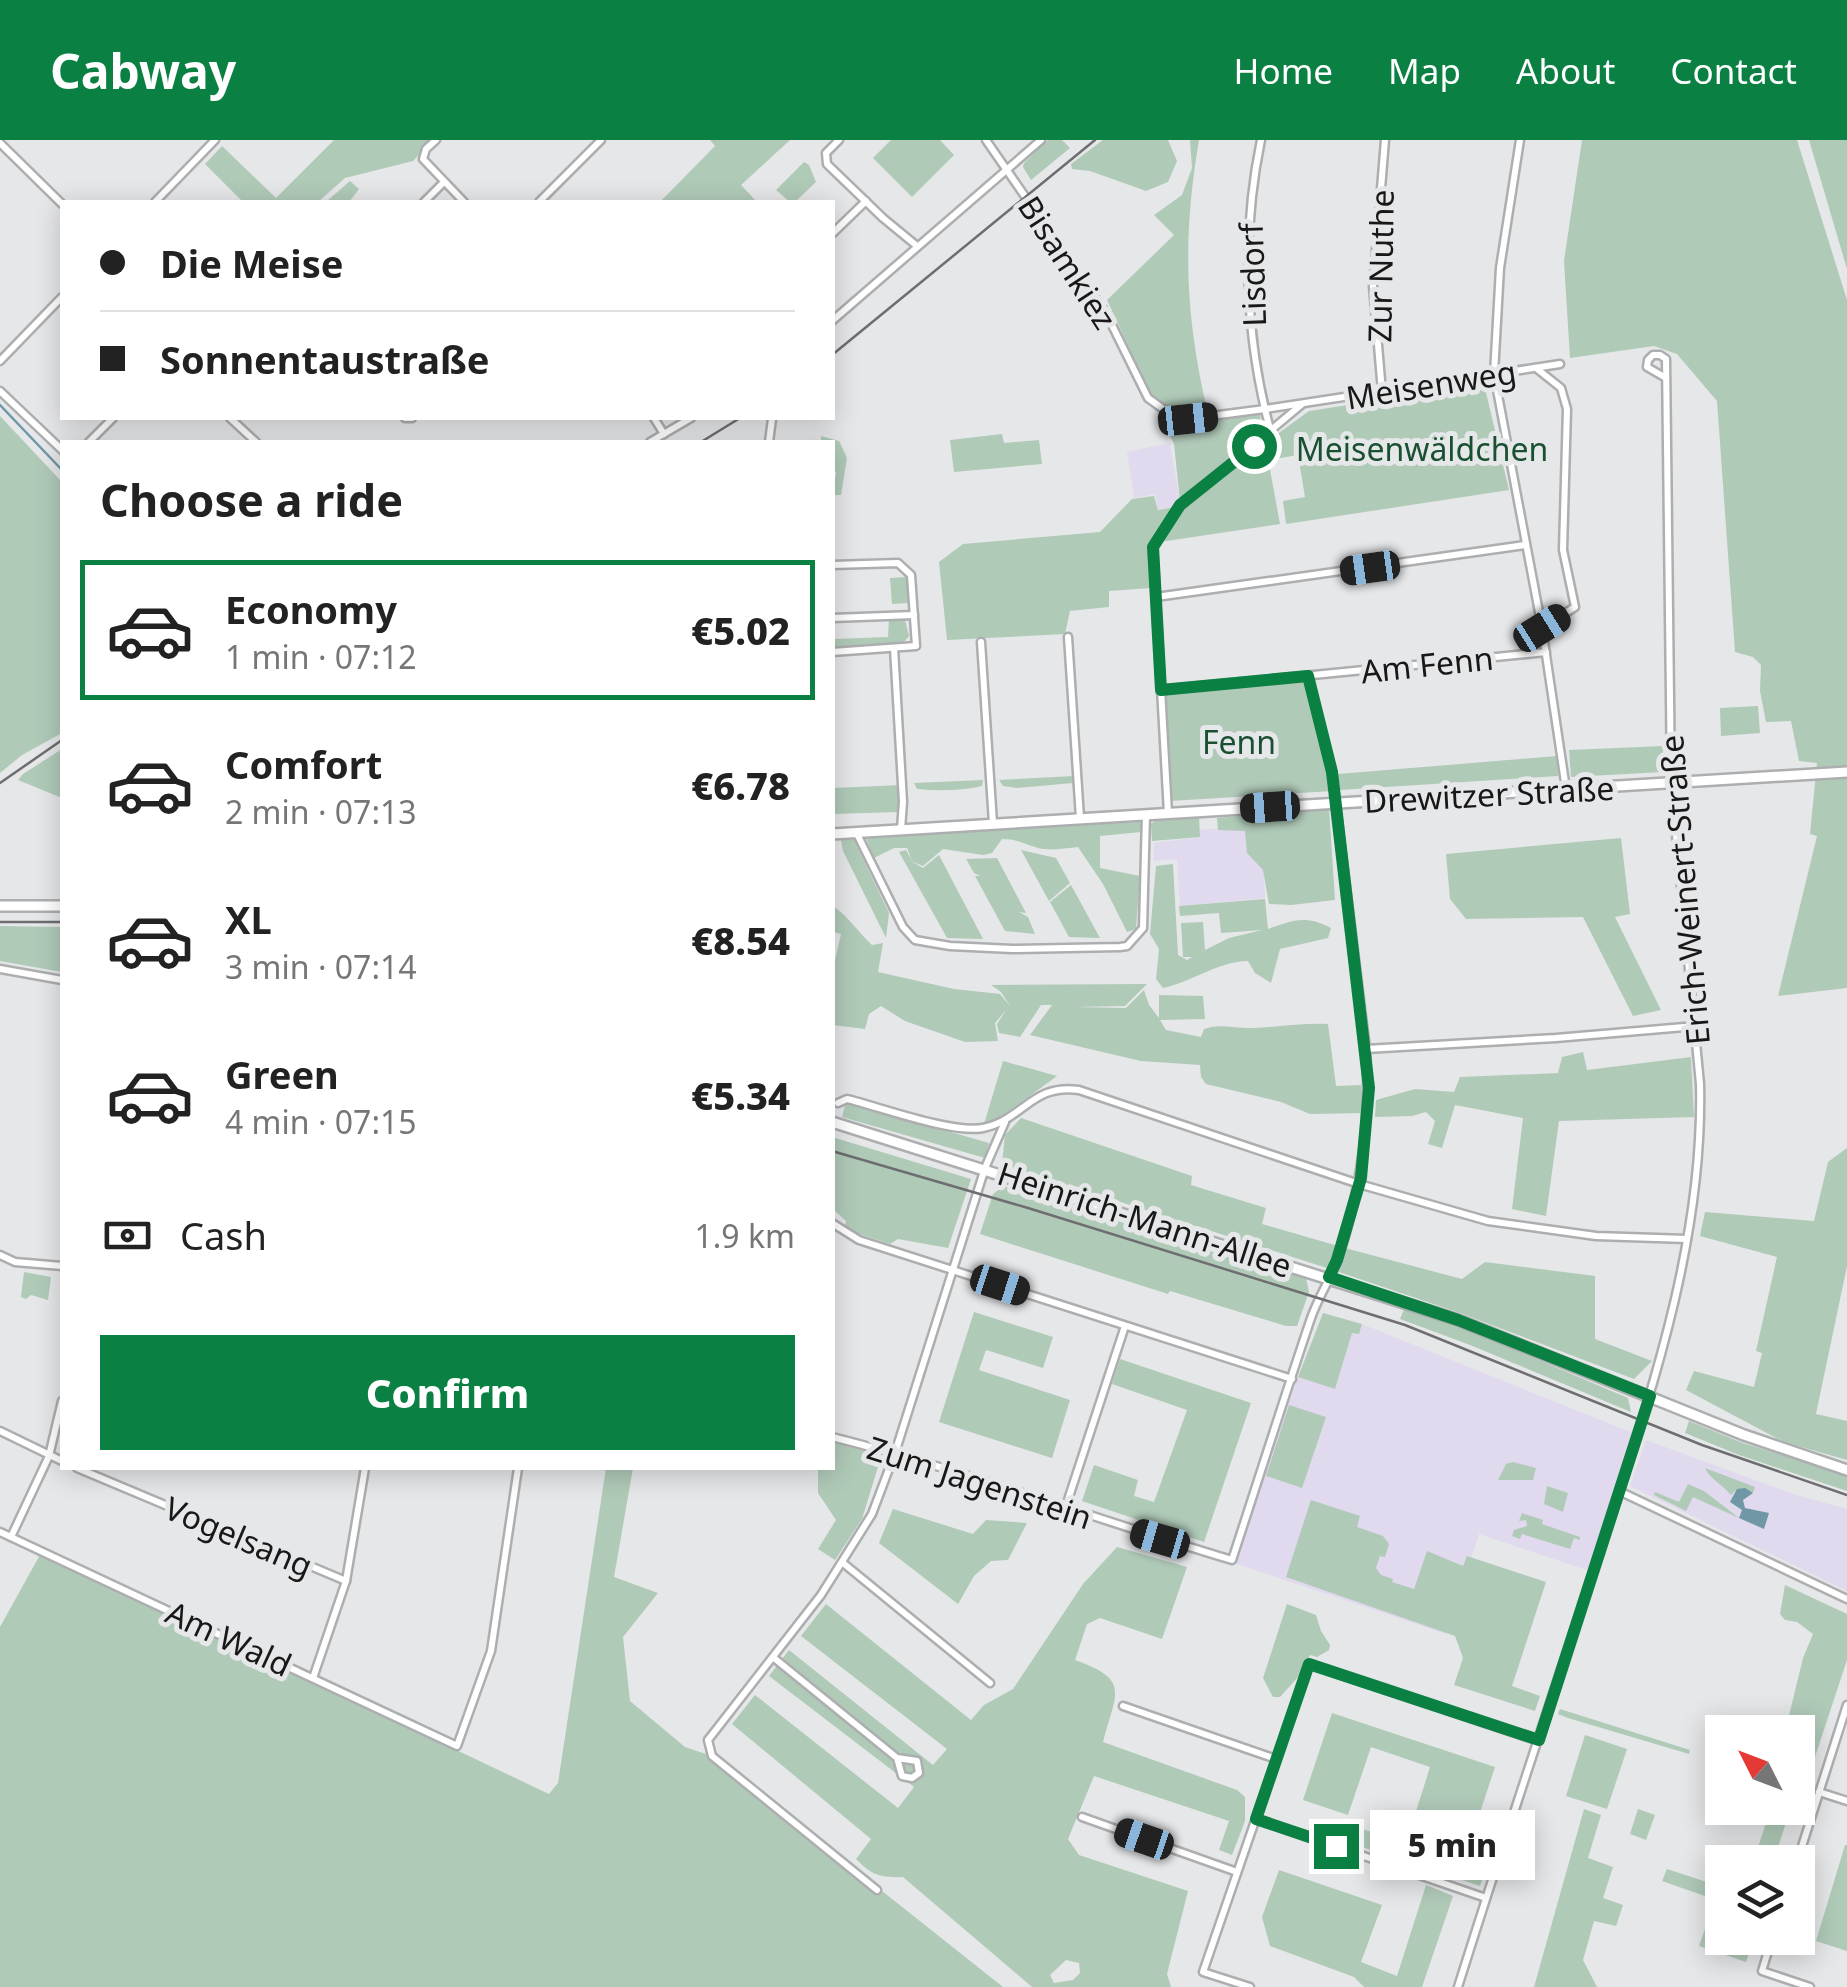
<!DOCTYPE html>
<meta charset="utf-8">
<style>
:root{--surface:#fff;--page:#f2f2f2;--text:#222;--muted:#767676;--line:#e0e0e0;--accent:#0b8043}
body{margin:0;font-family:"Noto Sans",sans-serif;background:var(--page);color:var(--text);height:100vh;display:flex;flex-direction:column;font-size:38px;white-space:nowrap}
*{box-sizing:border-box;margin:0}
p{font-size:32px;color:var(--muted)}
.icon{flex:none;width:55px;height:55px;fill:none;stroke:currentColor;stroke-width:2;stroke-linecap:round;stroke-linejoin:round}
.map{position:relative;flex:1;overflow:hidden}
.drawer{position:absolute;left:60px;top:300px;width:775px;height:1030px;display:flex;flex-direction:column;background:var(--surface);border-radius:0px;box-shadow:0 5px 25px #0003}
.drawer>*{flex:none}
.top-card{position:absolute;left:60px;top:60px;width:775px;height:220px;border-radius:0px;box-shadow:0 5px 25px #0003;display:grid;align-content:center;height:220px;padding:0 40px;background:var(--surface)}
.needle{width:65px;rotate:312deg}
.buttons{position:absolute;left:1705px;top:1575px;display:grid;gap:20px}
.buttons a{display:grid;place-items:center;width:110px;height:110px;border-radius:0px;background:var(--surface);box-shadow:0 5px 25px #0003;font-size:50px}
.end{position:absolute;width:45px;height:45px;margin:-22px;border:12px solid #0b8043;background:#fff;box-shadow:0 0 0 5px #fff}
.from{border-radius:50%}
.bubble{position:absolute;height:70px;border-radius:0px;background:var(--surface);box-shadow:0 5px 25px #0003;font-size:32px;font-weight:800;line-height:70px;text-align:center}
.car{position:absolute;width:30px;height:60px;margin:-30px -15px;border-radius:12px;box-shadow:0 0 8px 2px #0007;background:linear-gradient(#222 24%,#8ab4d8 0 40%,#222 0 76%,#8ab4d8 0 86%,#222 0)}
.top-card b{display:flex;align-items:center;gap:35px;height:95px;font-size:38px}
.top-card b+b{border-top:2px solid var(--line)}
.top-card i{width:25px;height:25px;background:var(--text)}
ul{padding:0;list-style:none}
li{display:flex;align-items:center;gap:30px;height:140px;margin:0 20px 15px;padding:0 20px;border:5px solid transparent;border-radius:0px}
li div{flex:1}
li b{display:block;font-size:38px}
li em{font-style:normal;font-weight:800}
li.current{border-color:var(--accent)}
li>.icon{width:90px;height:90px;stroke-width:1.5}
h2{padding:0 40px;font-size:45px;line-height:120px}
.pay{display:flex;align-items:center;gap:25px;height:110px;padding:0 40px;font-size:38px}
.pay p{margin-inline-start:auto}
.primary-button{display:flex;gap:20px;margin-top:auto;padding:20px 40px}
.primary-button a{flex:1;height:115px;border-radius:0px;background:var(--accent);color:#fff;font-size:40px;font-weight:800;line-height:115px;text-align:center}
header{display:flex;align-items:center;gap:60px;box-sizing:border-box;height:140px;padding:0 50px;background:var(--accent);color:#fff}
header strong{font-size:48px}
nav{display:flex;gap:55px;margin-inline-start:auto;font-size:35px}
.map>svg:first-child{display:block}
</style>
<header>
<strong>Cabway</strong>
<nav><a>Home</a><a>Map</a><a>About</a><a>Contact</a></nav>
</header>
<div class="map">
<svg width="1847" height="1847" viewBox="0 0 1847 1847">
<rect width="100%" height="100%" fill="#e6e7e9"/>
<!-- commercial -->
<g fill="#e1d9ee">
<polygon points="1170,303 1180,361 1174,367 1158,369 1155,354 1134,358 1127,312"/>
<polygon points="1247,686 1263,713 1265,758 1180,766 1177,719 1154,721 1154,703 1200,697 1200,690"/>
<polygon points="1362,1184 1643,1297 1599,1434 1479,1394 1446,1494 1234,1423 1298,1237 1335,1248 1352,1192 1359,1194"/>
<polygon points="1646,1300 1796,1355 1847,1369 1847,1451 1630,1346"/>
</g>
<!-- green -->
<g fill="#b0cab8" fill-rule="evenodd">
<polygon points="334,0 433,0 413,21 345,38 318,62 243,62 205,24 222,6 276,58"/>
<polygon points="710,0 790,0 741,45 757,62 660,62 715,6"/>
<polygon points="891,0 940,0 954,15 912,57 873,18"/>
<polygon points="1048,0 1062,0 1070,8 1031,40 1023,27 1024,23"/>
<polygon points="1103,0 1168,0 1177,21 1168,42 1146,51 1090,31 1072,29 1071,24"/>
<path d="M1190,0H1199C1182,100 1185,176 1208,274L1214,280L1260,275L1280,384L1153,403L1151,448L1109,451V467L1070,471L1065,494L947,500L939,422L963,404L1100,392L1132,359L1154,356L1158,370L1175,367L1180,361L1174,304L1107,160L1174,95L1154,75L1182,55L1192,28Z"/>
<polygon points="1582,0 1797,0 1847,160 1847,848 1778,856 1817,696 1810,694 1817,623 1799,621 1791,581 1766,582 1760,551 1761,525 1753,517 1735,512 1717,261 1677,214 1654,206 1570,218 1564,121"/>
<polygon points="1809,0 1847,0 1847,129"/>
<polygon points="804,22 809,25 816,42 795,62 790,62 776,50"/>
<polygon points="350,41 359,49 349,62 327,61"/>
<polygon points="1484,244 1509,350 1286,384 1283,361 1305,357 1298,315 1275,319 1272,298 1309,271"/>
<polygon points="0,276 62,342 62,593 22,615 0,633"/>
<polygon points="1002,294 1004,303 1039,300 1042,324 954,332 950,300"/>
<polygon points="821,296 839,301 847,318 841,355 833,355 836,332 833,329 832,302 821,302"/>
<polygon points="907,437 908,463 892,464 890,438"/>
<polygon points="889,478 905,480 909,496 903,503 833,507 833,499 888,497"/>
<polygon points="1306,538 1333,651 1170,661 1164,552"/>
<polygon points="1758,566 1760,593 1721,596 1720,568"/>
<polygon points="1663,606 1663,632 1571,637 1569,610"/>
<polygon points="62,609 62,658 18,640 23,634"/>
<polygon points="1557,616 1558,636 1340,650 1338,634"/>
<polygon points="1074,636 1073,643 1017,648 1003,646 999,640"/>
<path d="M983,640L982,646C961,651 939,651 917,649L914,643Z"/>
<polygon points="901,645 901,667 898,672 833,674 833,648"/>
<polygon points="1329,668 1335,760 1291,765 1269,764 1263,730 1247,713 1245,691 1218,690 1217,678"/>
<polygon points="1199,677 1200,697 1152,701 1151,684 1155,681"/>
<path d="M1141,682V692L1100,696V728L1140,736L1136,789L1127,792L1103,744L1078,707C1064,708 1049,712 1035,707C1022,703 1016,699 1002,699L992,713L983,715L943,709L923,726L911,721L923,728L939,715L983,799L947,798L899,712L906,710L912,721L907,708H894L874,718L865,696Z"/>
<polygon points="1621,698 1630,774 1615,777 1661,870 1633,876 1583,777 1466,779 1450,759 1446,714"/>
<polygon points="841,700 854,700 889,773 886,798 843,711"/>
<polygon points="1021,710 1056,718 1070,743 1049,761"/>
<polygon points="997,718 1026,773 1019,772 1028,777 1035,794 1005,791 975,736 980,736 974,733 966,719"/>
<path d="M1173,724L1178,815L1187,820L1192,817H1183L1181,783L1203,782L1205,810L1229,798L1262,790L1221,793L1219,773L1180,776L1179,766L1265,759L1268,789C1294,780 1306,775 1331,788L1328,798L1280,809L1271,843L1255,833L1248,821C1219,821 1192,842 1163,848L1156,839L1159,809L1150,794L1156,726Z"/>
<polygon points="1071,745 1100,798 1069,797 1050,762"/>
<path d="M832,765C850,778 857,791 872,805L883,803L878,832L954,849L1000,854L1010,866L1001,852L991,845L1147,844L1125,866L1075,867L1126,868L1144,850L1149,865L1159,878V855L1203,856L1205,879L1160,880L1166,890L1201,897L1204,889C1221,883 1236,889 1253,888C1279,887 1303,883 1328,884L1336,946L1361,945L1363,973L1310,974L1281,962L1206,944L1201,937L1200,925L1141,921L1030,895L1052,865H1041L1020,897L999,893L997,884L1006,870L995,883L998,901L965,902L905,881L881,866L869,874L865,889L833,885V829L841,794L833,792Z"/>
<polygon points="0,786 62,787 62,832 0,821"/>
<polygon points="1583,912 1587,930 1691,917 1694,977 1559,981 1546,1076 1512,1069 1523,978 1455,965 1442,1008 1428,1004 1435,981 1426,972 1412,976 1375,977 1376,960 1415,949 1454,952 1460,937 1558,933 1562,917"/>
<polygon points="1003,921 1057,936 998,979 984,984"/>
<polygon points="846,962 989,1003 985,1018 842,977"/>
<polygon points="1021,978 1192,1036 1191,1045 1266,1068 1262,1084 1338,1106 1330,1129 1002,1024 1005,995"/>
<polygon points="832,997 971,1039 948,1108 898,1099 890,1104 844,1089 846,1081 833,1069"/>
<polygon points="1847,1008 1847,1126 1816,1274 1847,1281 1847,1320 1784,1302 1686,1250 1694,1231 1754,1247 1762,1213 1756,1211 1777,1117 1700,1096 1705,1072 1814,1081 1828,1022"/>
<polygon points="1004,1046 1306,1138 1309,1152 1297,1186 1286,1186 1170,1151 1168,1154 980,1094 993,1054"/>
<polygon points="1345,1108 1462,1139 1485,1122 1595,1136 1595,1199 1652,1221 1634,1239 1460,1173 1339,1132"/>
<polygon points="24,1132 51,1137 48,1160 31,1155 26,1159 21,1157"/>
<polygon points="1405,1167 1475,1193 1628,1258 1631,1272 1470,1205 1400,1179"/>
<polygon points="974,1172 1053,1197 1043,1228 986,1210 979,1230 1070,1260 1052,1318 939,1282"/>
<polygon points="1323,1173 1362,1184 1359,1194 1352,1193 1335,1249 1298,1237"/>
<polygon points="1120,1219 1251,1263 1204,1402 1082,1361 1094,1325 1138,1340 1134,1356 1154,1362 1187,1270 1112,1244"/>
<polygon points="1289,1265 1326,1277 1302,1348 1266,1336"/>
<polygon points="1689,1281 1743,1303 1847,1335 1847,1351 1739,1315 1685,1293"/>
<polygon points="833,1300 881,1317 862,1379 835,1420 818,1409 836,1380 818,1353 818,1328 832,1328"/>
<polygon points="1513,1322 1536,1328 1533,1340 1498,1340 1506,1324"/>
<polygon points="606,1328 633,1328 614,1437 658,1453 623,1497 630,1561 685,1607 712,1616 1003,1847 0,1847 0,1487 41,1413 549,1654 558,1643"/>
<path d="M1705,1328L1755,1347L1753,1353C1743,1347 1739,1347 1731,1355C1723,1345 1710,1339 1705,1328Z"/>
<polygon points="1688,1344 1704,1351 1739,1378 1693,1357 1686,1371 1654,1355 1655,1352 1679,1362"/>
<polygon points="1547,1346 1568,1353 1563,1372 1544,1364"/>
<polygon points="1311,1360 1360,1376 1357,1387 1383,1396 1389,1404 1385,1417 1380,1416 1376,1428 1381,1435 1393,1439 1392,1442 1414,1449 1427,1411 1463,1426 1467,1416 1546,1442 1512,1546 1540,1556 1535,1571 1454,1545 1463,1518 1455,1496 1286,1437"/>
<polygon points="893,1369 973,1394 986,1380 1027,1383 1008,1420 991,1421 974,1436 958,1464 879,1403"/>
<polygon points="1522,1373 1543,1380 1542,1384 1580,1397 1580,1400 1574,1398 1570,1409 1522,1394 1520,1399 1512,1396 1514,1390 1527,1386 1526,1380 1519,1381"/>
<path d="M1117,1407L1187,1427L1162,1499L1100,1478L1087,1484L1075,1520C1131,1540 1116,1552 1103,1602L1237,1650L1245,1657V1681L1232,1715L1219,1710L1229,1681L1094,1636L1068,1699L1079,1715L1188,1751L1167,1834L1171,1847H1032L903,1737C881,1738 871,1735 856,1719L871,1699L732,1584L755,1555L898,1668L914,1647L769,1536L789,1510L933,1625L947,1609L801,1496L826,1464L971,1580L984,1565L1013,1549L1083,1444ZM1066,1820L1079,1823L1080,1833L1073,1840L1054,1843L1050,1835Z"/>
<polygon points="1785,1445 1847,1474 1847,1520 1810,1632 1798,1629 1798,1592 1785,1592 1803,1518 1813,1494 1797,1482 1785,1480 1780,1474"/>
<polygon points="1287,1464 1316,1475 1321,1491 1330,1505 1329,1510 1317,1517 1310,1515 1298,1537 1280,1557 1273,1557 1263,1538"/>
<polygon points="1560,1569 1690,1610 1689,1614 1568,1578 1558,1574"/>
<polygon points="1332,1573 1495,1627 1463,1724 1485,1732 1480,1746 1353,1704 1359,1688 1406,1703 1430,1627 1371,1607 1348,1675 1303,1660"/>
<polygon points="1585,1595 1627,1609 1607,1669 1566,1656"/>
<polygon points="1771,1668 1791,1668 1773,1722 1753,1722"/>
<polygon points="1584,1669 1601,1675 1588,1718 1613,1727 1603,1758 1623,1765 1616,1786 1594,1781 1583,1820 1597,1847 1534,1847"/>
<polygon points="1638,1669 1655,1675 1646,1700 1630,1694"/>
<polygon points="1845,1705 1847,1705 1847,1811 1816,1801"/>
<polygon points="1667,1729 1722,1747 1722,1762 1662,1741"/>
<polygon points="1279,1730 1382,1765 1361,1822 1397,1836 1426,1745 1453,1756 1422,1847 1364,1847 1354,1837 1270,1806 1262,1777"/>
<polygon points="1711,1772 1722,1776 1722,1798 1754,1798 1746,1822 1699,1806"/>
</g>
<!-- water -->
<polygon fill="#6f97a5" points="1745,1348 1753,1353 1743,1360 1745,1368 1769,1373 1764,1389 1739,1378 1742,1370 1730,1362 1737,1349"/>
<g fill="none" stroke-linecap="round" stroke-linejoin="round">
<!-- stream -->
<polyline stroke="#6f97a5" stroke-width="2.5" points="0,265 62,330"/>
<defs>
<g id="street">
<polyline points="436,0 426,9 423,19 464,62"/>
<polyline points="839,0 826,13 827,24 883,78 917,106"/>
<polyline points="986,0 1107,175 1148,258 1170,274 1188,279 1265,269 1560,224"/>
<path d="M1261,0C1241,96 1245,198 1271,293"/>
<polyline points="1520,0 1500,128 1494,234 1542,488 1566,649"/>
<polyline points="0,3 62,64"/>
<polyline points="155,62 215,0"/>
<polyline points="424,62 444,42"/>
<polyline points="539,62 601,0"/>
<polyline points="833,93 866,61"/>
<polyline points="832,181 1041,0"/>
<polyline points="0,221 62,157"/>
<polyline points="1536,228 1561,248 1567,269 1563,410 1575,467 1542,488"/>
<polyline points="0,251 62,310"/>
<polyline points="1382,252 1373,146 1385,0"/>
<polyline points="230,278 256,302"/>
<polyline points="405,278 412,278"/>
<polyline points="654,278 664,294"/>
<polyline points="89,302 113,278"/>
<polyline points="650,302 691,278"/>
<polyline points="769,302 772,279"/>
<polyline points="832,425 898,423 911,435 916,506 832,512"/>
<polyline points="1156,457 1525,405"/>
<polyline points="832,478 914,475"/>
<polyline points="1068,497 1080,678"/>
<polyline points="981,502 993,683"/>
<polyline points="894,508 903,662 901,689"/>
<polyline points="1161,550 1546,512"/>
<polyline points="1168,673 1153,407 1181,365 1301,265"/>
<polyline points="856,692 903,787 915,800 950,806 1012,809 1120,807 1127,806 1143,788 1146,675"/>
<polyline points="0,829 62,840"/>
<polyline points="1366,909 1556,898 1696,886"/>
<path d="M838,963L847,959C880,967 953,994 983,988C1023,980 1032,943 1079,950L1359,1044L1488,1081L1596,1096L1687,1099"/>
<polyline points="832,1083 859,1100 1292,1239"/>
<polyline points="0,1115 15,1122 62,1126"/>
<polyline points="0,1291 62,1321"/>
<path d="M832,1297C967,1331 1098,1380 1232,1420C1258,1341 1283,1261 1310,1181C1317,1159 1330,1140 1338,1119C1361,1049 1371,982 1366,909L1332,632L1308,536"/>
<polyline points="77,1328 346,1441"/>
<polyline points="1619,1351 1847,1459"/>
<polyline points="1065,1369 1125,1186"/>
<polyline points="0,1392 457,1606 491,1511 518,1328"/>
<polyline points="11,1397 49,1316 62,1261"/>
<polyline points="843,1423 990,1543"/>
<polyline points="774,1518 897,1618 917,1621 919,1633 912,1638 902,1636 897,1618"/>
<polyline points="313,1538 346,1441 365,1328"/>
<polyline points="1123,1566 1276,1619"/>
<polyline points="1819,1652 1847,1661"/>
<polyline points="1082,1677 1237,1732"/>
<polyline points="1256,1679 1486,1758"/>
<polyline points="1797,1722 1847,1565"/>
<polyline points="877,1750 712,1616 708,1600 821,1455 872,1374 895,1313 985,1028 1005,982"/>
<polyline points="1772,1798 1762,1831 1810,1847"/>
<polyline points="1250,1847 1203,1832 1309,1524 1539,1601"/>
<path d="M1458,1847C1504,1700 1553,1554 1601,1408C1649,1259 1704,1103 1700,944L1671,643L1666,219L1660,215H1653L1648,220L1647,227L1666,238"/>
</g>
<g id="secondary">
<polyline points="832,694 1847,632"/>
<polyline points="0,766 62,766"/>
<polyline points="832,982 1458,1180 1744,1295 1847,1330"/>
</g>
</defs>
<!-- street casing -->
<use href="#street" stroke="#adaeb0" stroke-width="11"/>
<!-- secondary casing -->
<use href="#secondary" stroke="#adaeb0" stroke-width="14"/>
<!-- street -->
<use href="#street" stroke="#fff" stroke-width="6"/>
<!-- secondary -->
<use href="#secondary" stroke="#fff" stroke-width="9"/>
<!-- tram -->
<g stroke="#6e6e70" stroke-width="2.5">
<polyline points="832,215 1095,0"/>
<polyline points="701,302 740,278"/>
<polyline points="0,643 62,600"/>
<polyline points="0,782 62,782"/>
<polyline points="832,1011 1028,1068 1405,1185 1702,1305 1847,1355"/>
</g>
</g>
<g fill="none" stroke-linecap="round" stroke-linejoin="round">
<!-- route -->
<polyline stroke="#0b8043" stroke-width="12" points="1254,306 1180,365 1153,407 1161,550 1308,536 1332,632 1369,948 1361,1038 1337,1120 1329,1137 1458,1180 1650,1256 1539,1600 1309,1524 1256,1679 1336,1706"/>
</g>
<g text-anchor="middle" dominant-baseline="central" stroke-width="10" stroke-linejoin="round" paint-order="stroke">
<!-- street labels -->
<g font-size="32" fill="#181819" stroke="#e6e7e9">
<text transform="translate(1068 122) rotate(57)">Bisamkiez</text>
<text transform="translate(1380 126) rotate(-89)">Zur Nuthe</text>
<text transform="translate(1252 135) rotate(-92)">Lisdorf</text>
<text transform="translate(1431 244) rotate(-9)">Meisenweg</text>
<text transform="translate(1427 524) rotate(-6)">Am Fenn</text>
<text transform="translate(1489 654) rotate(-3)">Drewitzer Straße</text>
<text transform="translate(1684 750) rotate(-95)">Erich-Weinert-Straße</text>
<text transform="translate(1145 1079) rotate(18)">Heinrich-Mann-Allee</text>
<text transform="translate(980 1342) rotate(18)">Zum Jagenstein</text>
<text transform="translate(239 1396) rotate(23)">Vogelsang</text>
<text transform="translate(229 1498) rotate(25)">Am Wald</text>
</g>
<!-- park labels -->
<g font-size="32" fill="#195031" stroke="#e6e7e9">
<text x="1422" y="308">Meisenwäldchen</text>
<text x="1239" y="601">Fenn</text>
</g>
</g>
</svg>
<div class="buttons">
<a><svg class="needle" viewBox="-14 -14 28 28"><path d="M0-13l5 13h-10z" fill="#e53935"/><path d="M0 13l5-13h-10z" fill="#767676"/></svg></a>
<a><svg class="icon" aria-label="layers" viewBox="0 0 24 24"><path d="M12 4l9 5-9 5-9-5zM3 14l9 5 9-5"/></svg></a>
</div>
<i class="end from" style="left:1254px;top:306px"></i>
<i class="end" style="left:1336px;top:1706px"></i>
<div class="bubble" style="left:1370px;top:1670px;width:165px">5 min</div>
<i class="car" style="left:1188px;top:279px;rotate:84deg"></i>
<i class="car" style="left:1370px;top:428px;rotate:262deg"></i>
<i class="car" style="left:1542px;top:488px;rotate:58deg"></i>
<i class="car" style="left:1270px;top:667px;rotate:266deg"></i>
<i class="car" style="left:1000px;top:1145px;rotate:108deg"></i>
<i class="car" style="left:1160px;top:1399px;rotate:286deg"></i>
<i class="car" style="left:1144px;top:1699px;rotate:289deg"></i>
<div class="top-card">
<b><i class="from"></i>Die Meise</b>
<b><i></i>Sonnentaustraße</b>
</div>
<section class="drawer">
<h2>Choose a ride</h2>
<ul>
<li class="current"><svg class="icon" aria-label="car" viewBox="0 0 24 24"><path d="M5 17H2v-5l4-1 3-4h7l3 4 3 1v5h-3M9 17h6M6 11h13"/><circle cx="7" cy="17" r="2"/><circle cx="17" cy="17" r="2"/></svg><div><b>Economy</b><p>1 min · 07:12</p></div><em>€5.02</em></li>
<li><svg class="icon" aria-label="car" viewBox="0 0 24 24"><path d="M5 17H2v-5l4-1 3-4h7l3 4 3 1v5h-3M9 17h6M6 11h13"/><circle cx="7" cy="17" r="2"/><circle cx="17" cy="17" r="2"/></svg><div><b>Comfort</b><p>2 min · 07:13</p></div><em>€6.78</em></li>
<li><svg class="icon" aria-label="car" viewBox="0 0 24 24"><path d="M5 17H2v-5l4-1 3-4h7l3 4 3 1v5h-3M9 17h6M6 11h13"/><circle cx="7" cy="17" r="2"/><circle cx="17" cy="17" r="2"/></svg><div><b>XL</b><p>3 min · 07:14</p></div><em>€8.54</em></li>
<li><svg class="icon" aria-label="car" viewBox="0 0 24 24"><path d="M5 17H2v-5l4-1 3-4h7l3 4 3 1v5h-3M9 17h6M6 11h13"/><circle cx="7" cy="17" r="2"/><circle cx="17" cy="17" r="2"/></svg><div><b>Green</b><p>4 min · 07:15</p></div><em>€5.34</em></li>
</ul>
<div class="pay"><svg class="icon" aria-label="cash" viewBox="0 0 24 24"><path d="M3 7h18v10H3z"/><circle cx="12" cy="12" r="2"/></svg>Cash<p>1.9 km</p></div>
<div class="primary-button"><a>Confirm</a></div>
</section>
</div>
